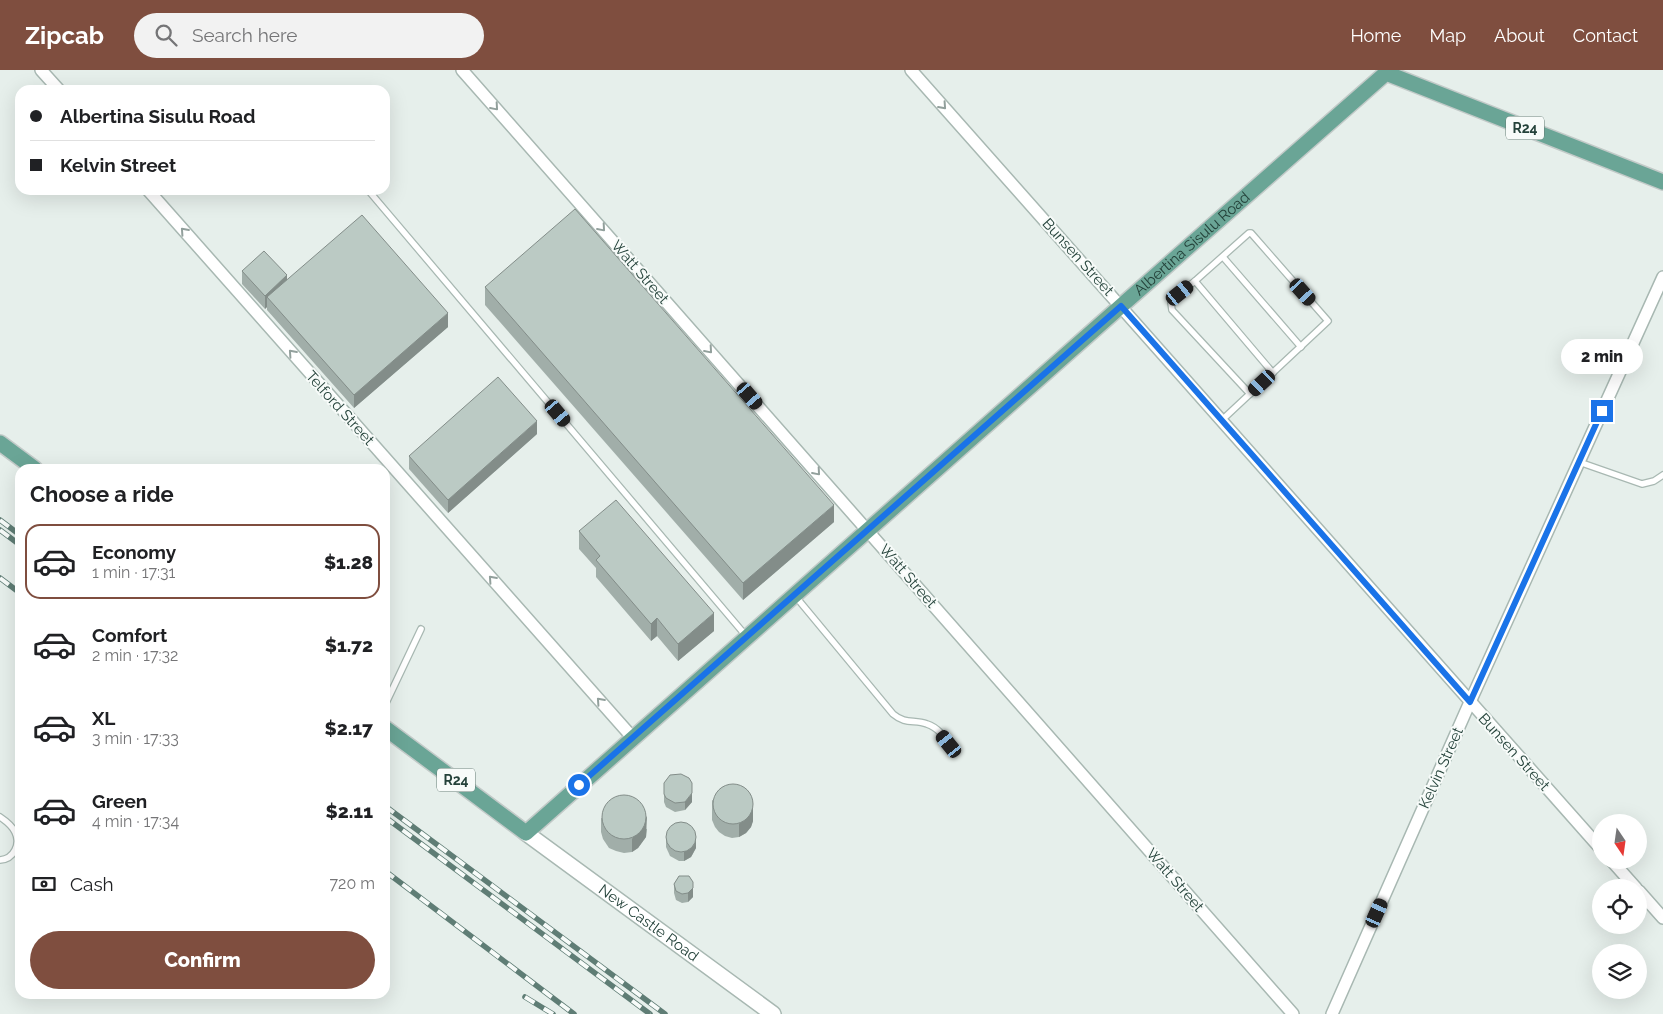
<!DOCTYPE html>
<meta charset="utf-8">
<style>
:root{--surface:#fff;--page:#f2f2f2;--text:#202124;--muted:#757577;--line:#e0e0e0;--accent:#7f4e3f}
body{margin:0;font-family:Raleway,sans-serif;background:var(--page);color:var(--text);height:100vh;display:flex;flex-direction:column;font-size:19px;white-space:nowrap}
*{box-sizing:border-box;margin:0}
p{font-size:16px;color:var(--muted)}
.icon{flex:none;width:28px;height:28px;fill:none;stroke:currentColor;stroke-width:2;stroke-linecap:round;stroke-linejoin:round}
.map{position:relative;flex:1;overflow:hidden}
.side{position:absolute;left:15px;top:394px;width:375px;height:535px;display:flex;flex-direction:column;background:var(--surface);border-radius:15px;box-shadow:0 5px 20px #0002}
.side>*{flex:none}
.hud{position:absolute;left:15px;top:15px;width:375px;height:110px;border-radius:15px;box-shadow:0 5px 20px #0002;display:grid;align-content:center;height:110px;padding:0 15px;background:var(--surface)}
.needle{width:32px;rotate:167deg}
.fabs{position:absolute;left:1592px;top:744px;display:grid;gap:10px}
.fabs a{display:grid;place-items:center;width:55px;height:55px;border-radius:50%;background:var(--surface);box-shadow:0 5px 20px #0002;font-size:25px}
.end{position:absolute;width:22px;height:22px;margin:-11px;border:6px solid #1a73e8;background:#fff;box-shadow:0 0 0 2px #fff}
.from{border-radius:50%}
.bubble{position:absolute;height:35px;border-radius:18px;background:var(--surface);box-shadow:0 5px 20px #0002;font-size:16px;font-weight:800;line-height:35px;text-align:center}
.car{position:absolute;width:15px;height:30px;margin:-15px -8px;border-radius:6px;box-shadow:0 0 4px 1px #0007;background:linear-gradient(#222 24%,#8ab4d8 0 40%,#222 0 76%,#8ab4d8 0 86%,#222 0)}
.hud b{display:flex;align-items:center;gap:18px;height:48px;font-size:19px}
.hud b+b{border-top:1px solid var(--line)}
.hud i{width:12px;height:12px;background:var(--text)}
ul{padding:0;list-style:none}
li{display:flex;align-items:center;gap:15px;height:75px;margin:0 10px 8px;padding:0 5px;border:2px solid transparent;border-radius:15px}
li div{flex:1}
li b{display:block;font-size:19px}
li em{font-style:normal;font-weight:800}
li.current{border-color:var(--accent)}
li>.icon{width:45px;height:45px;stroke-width:1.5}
h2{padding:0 15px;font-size:22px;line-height:60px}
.pay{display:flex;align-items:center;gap:12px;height:55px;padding:0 15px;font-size:19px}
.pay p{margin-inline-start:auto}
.primary-button{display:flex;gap:10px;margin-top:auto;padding:10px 15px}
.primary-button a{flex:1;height:58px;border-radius:30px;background:var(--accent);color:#fff;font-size:20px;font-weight:800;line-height:58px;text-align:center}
header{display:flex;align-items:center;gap:30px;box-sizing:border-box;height:70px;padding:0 25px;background:var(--accent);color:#fff}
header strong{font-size:24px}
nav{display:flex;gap:28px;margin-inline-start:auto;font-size:18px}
.search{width:350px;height:45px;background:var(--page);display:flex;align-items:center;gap:12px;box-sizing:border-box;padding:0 18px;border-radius:28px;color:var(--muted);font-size:19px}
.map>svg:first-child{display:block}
</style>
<header>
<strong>Zipcab</strong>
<div class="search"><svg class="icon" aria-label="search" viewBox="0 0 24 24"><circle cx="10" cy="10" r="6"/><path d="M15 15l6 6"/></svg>Search here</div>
<nav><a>Home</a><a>Map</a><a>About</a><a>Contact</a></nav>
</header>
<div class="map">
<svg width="1663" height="944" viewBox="0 0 1663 944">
<rect width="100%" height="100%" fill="#e6efeb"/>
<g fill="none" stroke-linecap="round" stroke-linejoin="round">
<defs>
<g id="service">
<polyline points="368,120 747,567"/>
<polyline points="1223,187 1301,277"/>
<polyline points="1195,211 1249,163 1251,163 1328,251 1222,350"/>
<polyline points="1250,324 1172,240 1171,233 1180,223 1195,211 1273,303"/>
<polyline points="1579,392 1642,414 1654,411 1663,405"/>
<path d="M796,527L893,644C906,655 914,649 927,654C940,658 948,672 956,682"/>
<polyline points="385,635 421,559"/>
<path d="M0,747C6,751 12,756 15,762C21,774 14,789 0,790"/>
</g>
<g id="minor">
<polyline points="41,0 59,20"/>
<polyline points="462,0 1293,944"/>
<polyline points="911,0 1601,779"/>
<polyline points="148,120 632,667"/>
<polyline points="1611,790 1636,818"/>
<polyline points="1639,821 1663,848"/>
<polyline points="1332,944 1470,632 1663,207"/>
</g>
<g id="tertiary">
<path id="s1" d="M526,763L773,944"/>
</g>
<g id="primary">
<polyline points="0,373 35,399"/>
<path id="s2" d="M385,658L526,763L1121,236L1386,3L1663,112"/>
</g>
</defs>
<!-- service casing -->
<use href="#service" stroke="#a8b8b2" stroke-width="8"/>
<!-- minor casing -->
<use href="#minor" stroke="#a8b8b2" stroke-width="14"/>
<!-- tertiary casing -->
<use href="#tertiary" stroke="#a8b8b2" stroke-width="18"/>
<!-- primary casing -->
<use href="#primary" stroke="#c2cac8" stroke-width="18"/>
<!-- service -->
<use href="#service" stroke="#fff" stroke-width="5.5"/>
<!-- minor -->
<use href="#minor" stroke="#fff" stroke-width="11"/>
<!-- tertiary -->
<use href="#tertiary" stroke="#fff" stroke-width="15"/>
<!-- primary -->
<use href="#primary" stroke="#6aa596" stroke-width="15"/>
<defs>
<g id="rail">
<polyline points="0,450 20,465"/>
<polyline points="0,460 20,475"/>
<polyline points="0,508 20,523"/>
<polyline points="385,736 665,944"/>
<polyline points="385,747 650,944"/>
<polyline points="385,801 574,944"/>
<polyline points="525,927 553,944"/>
</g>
</defs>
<!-- rail casing -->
<use href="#rail" stroke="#5f7d75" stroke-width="5.5"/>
<!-- rail -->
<use href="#rail" stroke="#f7fbf9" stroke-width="4" stroke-dasharray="11" stroke-linecap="butt"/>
</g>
<!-- wall -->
<g fill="#a1aea9">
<polygon points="242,201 287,210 448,257 354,338 267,240 267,237 265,239 242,214"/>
<polygon points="485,217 834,452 743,530 485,235"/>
<polygon points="537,364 448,443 409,399 409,386"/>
<polygon points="579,461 714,561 678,591 657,566 651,571 596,507 596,498 579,479"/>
<polygon points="664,713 692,732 685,740 675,742 666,737 664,732"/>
<polygon points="712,730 753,751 751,757 746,763 739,767 732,768 725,766 719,762 715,757 712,750"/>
<polygon points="601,748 647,759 646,767 638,778 632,782 624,783 616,781 609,778 603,769 601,762"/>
<polygon points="666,768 696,778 691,787 684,791 679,791 670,786 666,777"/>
<polygon points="679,806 693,827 688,832 682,833 676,830 674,823 674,814"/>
</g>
<!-- shaded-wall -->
<g fill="#838d89">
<polygon points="287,205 287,218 267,227 267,237 265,239 265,226"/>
<polygon points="448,243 448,257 354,338 354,325"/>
<polygon points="537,351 537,364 448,443 448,430"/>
<polygon points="834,435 834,452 743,530 743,513"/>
<polygon points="714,543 714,561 678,591 678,574"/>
<polygon points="657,548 657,566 651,571 651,554"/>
<polygon points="692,723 692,732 685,740 685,732"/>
<polygon points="753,738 753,751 751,757 746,763 739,767 739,754"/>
<polygon points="647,746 646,767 638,778 632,782 632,769"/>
<polygon points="696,769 696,778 691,787 684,791 684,782"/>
<polygon points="693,812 693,827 688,832 688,823"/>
</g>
<!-- building -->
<g fill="#bbcac4" stroke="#838d89">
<polygon points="575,139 834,435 743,513 485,217"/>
<polygon points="362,145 448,243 354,325 267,227"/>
<polygon points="264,181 287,205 265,226 242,201"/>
<polygon points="498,307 537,351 448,430 409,386"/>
<polygon points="616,430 714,543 678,574 657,548 651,554 596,490 600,486 579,461"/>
<polygon points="681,704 689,708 692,713 692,723 685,732 675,733 666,728 664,724 664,713 670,705"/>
<circle cx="733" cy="734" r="20"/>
<circle cx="624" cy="747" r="22"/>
<circle cx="681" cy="767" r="15"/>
<polygon points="679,806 689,806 693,812 693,818 688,823 682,824 676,821 674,814"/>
</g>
<!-- one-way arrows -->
<defs><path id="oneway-chevron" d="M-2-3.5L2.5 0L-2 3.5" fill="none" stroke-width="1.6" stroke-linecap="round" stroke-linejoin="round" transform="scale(1.25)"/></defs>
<g stroke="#92a09c">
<use href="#oneway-chevron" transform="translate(943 36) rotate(48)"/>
<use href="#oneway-chevron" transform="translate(495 37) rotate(49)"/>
<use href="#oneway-chevron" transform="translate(602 158) rotate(49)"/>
<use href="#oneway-chevron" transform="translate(184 161) rotate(-132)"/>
<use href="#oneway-chevron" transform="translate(709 280) rotate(49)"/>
<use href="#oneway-chevron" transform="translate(292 283) rotate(-132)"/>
<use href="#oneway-chevron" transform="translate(817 402) rotate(49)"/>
<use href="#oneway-chevron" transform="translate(492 509) rotate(-132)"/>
<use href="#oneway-chevron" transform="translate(600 631) rotate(-132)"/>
</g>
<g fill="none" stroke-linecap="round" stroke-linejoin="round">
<!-- route -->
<polyline stroke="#1a73e8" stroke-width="6" points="579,715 1121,236 1470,632 1602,341"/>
</g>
<g text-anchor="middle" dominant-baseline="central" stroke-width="4" stroke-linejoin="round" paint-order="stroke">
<!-- shield labels -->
<g fill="#f7fbf9" stroke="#637a73" stroke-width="1">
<rect x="1506" y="46.5" width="38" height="23" rx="4"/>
<rect x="437" y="698.5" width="38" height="23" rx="4"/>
</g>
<g font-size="14" font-weight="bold" fill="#24423a">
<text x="1525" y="58">R24</text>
<text x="456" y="710">R24</text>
</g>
<!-- street labels -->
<g font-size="15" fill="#24423a" stroke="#f7fbf9">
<text stroke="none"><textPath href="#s2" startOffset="1065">Albertina Sisulu Road</textPath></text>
<text transform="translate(1078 187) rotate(48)">Bunsen Street</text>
<text transform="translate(640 202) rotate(49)">Watt Street</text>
<text transform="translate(340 338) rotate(48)">Telford Street</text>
<text transform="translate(908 506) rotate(49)">Watt Street</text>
<text transform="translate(1514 682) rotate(48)">Bunsen Street</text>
<text transform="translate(1441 698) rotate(-66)">Kelvin Street</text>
<text transform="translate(1175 810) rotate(49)">Watt Street</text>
<text stroke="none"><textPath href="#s1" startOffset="152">New Castle Road</textPath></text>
</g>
</g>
</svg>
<div class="fabs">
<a><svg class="needle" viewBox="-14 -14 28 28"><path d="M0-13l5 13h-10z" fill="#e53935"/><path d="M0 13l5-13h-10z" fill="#757577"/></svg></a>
<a><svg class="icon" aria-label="locate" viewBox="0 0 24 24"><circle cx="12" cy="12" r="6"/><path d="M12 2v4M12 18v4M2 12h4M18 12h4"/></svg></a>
<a><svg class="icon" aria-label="layers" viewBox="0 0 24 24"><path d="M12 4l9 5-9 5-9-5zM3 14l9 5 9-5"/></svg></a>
</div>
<i class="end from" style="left:579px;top:715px"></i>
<i class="end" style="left:1602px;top:341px"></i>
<div class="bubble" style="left:1561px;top:269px;width:82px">2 min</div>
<i class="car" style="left:1303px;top:222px;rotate:138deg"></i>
<i class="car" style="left:1180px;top:223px;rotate:51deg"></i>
<i class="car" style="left:1262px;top:313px;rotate:227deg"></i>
<i class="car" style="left:750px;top:326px;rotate:139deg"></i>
<i class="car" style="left:558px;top:343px;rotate:140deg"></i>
<i class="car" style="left:949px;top:674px;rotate:321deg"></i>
<i class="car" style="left:1377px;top:843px;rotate:24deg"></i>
<div class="hud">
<b><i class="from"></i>Albertina Sisulu Road</b>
<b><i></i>Kelvin Street</b>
</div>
<section class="side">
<h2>Choose a ride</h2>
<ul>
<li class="current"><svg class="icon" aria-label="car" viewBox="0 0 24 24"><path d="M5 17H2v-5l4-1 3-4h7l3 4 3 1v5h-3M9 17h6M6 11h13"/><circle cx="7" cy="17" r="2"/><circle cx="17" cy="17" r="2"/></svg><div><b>Economy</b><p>1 min · 17:31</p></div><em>$1.28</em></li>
<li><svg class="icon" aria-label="car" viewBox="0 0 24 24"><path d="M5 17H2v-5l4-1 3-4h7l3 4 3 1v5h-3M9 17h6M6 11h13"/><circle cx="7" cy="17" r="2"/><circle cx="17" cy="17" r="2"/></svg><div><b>Comfort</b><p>2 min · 17:32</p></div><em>$1.72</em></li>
<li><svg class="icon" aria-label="car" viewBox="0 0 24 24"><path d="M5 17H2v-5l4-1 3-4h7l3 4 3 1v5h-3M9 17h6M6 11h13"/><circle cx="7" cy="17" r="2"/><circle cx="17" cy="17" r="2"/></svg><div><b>XL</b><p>3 min · 17:33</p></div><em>$2.17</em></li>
<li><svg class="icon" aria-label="car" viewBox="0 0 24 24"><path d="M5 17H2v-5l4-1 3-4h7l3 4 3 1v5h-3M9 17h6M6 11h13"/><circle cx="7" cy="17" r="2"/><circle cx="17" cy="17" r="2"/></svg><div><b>Green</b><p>4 min · 17:34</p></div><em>$2.11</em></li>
</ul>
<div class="pay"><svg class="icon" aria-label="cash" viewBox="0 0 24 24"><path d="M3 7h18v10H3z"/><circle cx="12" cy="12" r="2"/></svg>Cash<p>720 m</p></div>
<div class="primary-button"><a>Confirm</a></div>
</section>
</div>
